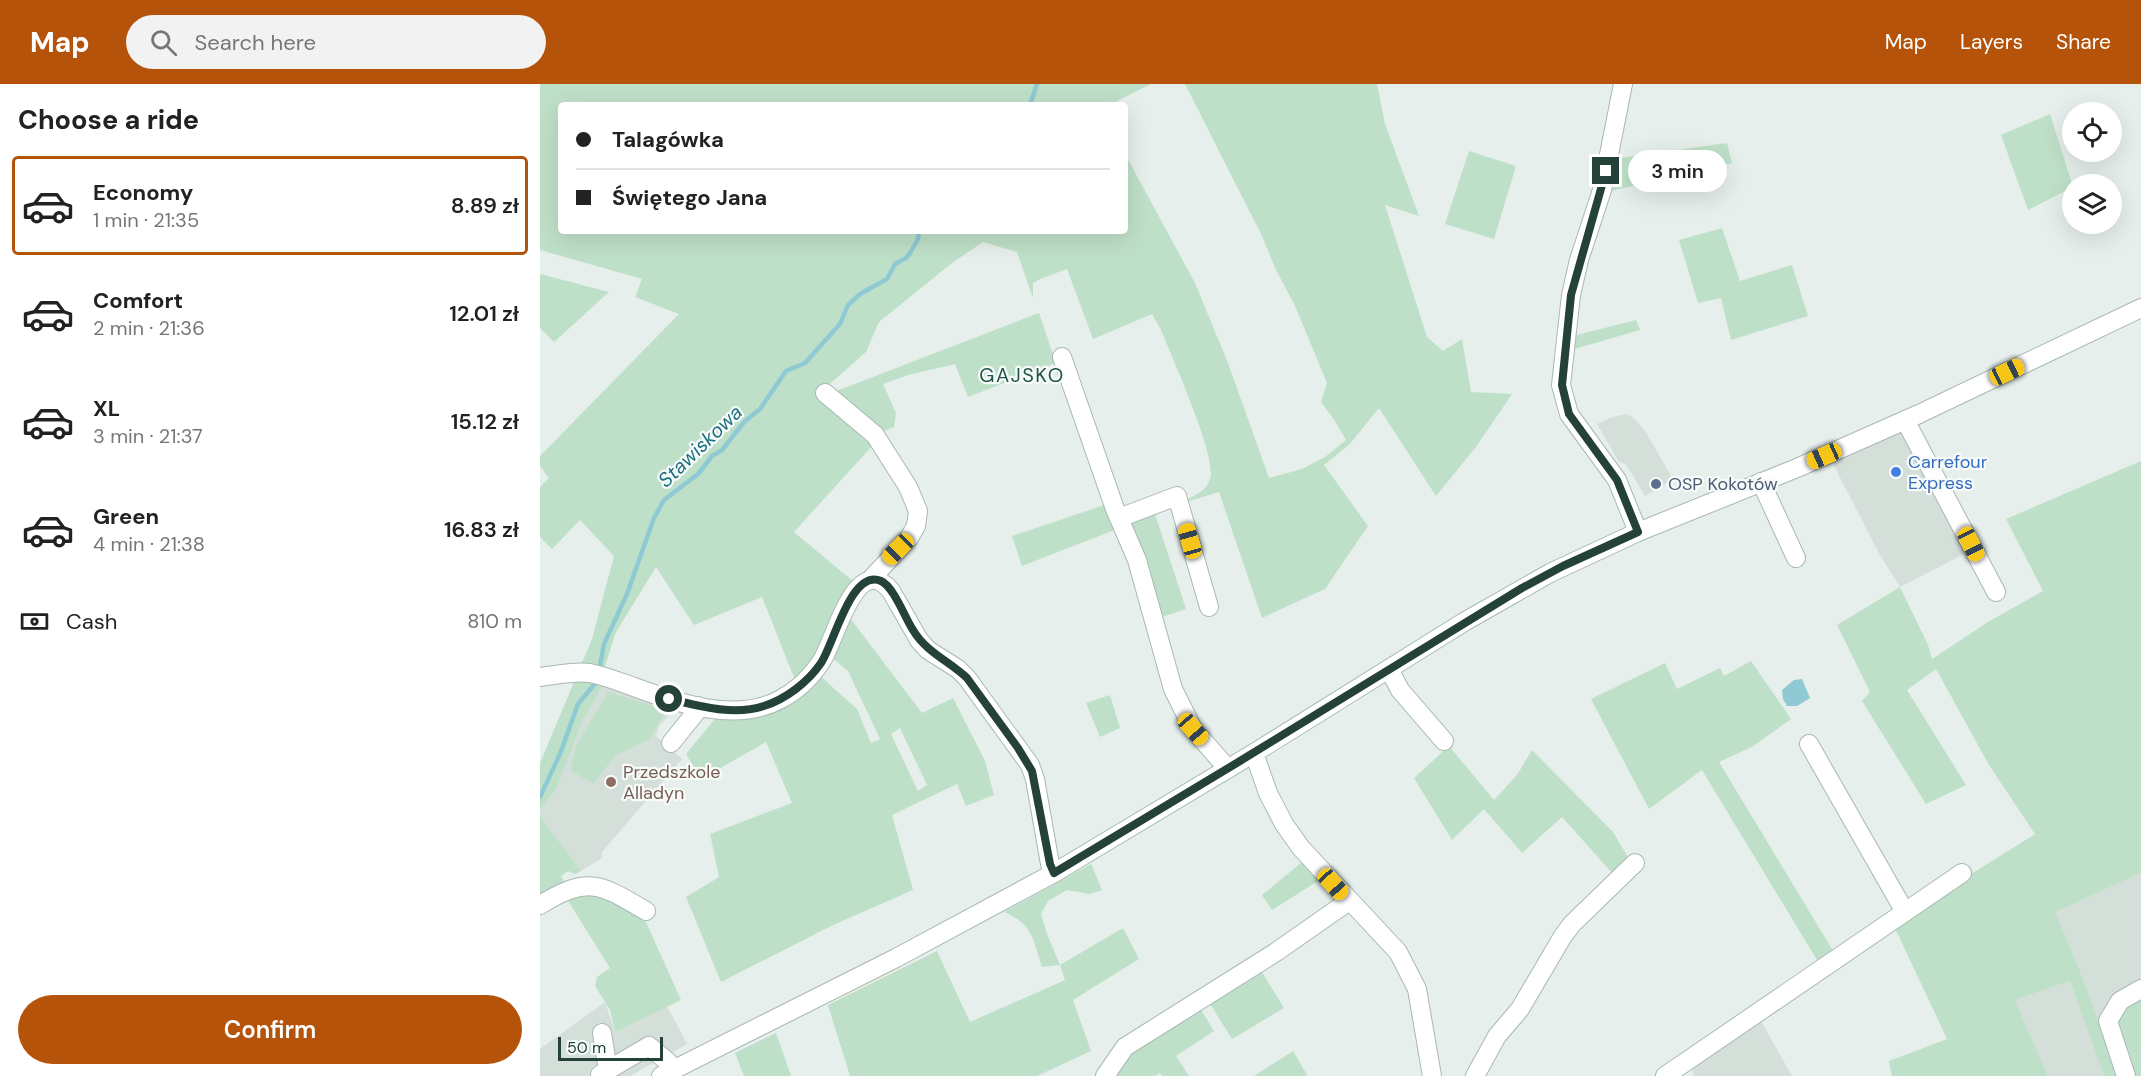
<!DOCTYPE html>
<meta charset="utf-8">
<style>
:root{--surface:#fff;--page:#f2f2f2;--text:#222;--muted:#767676;--line:#e0e0e0;--accent:#b45309}
body{margin:0;font-family:"DM Sans",sans-serif;background:var(--page);color:var(--text);height:100vh;display:flex;flex-direction:column;font-size:22px;white-space:nowrap}
*{box-sizing:border-box;margin:0}
p{font-size:20px;color:var(--muted)}
.icon{flex:none;width:33px;height:33px;fill:none;stroke:currentColor;stroke-width:2;stroke-linecap:round;stroke-linejoin:round}
.map{position:relative;flex:1;overflow:hidden}
.panel{display:flex;flex-direction:column;background:var(--surface);width:540px}
.panel>*{flex:none}
.guide{position:absolute;left:18px;top:18px;width:570px;height:132px;border-radius:6px;box-shadow:0 6px 24px #0002;display:grid;align-content:center;height:132px;padding:0 18px;background:var(--surface)}
.fabs{position:absolute;left:1522px;top:18px;display:grid;gap:12px}
.fabs a{display:grid;place-items:center;width:60px;height:60px;border-radius:50%;background:var(--surface);box-shadow:0 6px 24px #0002;font-size:30px}
.scale{position:absolute;left:18px;bottom:15px;width:105px;box-sizing:border-box;padding-left:6px;border:3px solid #24423a;border-top:0;font-size:16px;line-height:21px;white-space:nowrap;color:#24423a;-webkit-text-stroke:4px #f7fbf9;paint-order:stroke}
.end{position:absolute;width:27px;height:27px;margin:-14px;border:8px solid #24423a;background:#fff;box-shadow:0 0 0 3px #fff}
.from{border-radius:50%}
.bubble{position:absolute;height:42px;border-radius:21px;background:var(--surface);box-shadow:0 6px 24px #0002;font-size:20px;font-weight:600;line-height:42px;text-align:center}
.car{position:absolute;width:18px;height:36px;margin:-18px -9px;border-radius:8px;box-shadow:0 0 4px 2px #0007;background:linear-gradient(#f5c518 24%,#345 0 40%,#f5c518 0 76%,#345 0 86%,#f5c518 0)}
.guide b{display:flex;align-items:center;gap:21px;height:57px;font-size:22px}
.guide b+b{border-top:2px solid var(--line)}
.guide i{width:15px;height:15px;background:var(--text)}
ul{padding:0;list-style:none}
li{display:flex;align-items:center;gap:18px;height:99px;margin:0 12px 9px;padding:0 6px;border:3px solid transparent;border-radius:6px}
li div{flex:1}
li b{display:block;font-size:22px}
li em{font-style:normal;font-weight:600}
li.current{border-color:var(--accent)}
li>.icon{width:54px;height:54px;stroke-width:1.5}
h2{padding:0 18px;font-size:27px;line-height:72px}
.pay{display:flex;align-items:center;gap:15px;height:66px;padding:0 18px;font-size:22px}
.pay p{margin-inline-start:auto}
.primary-button{display:flex;gap:12px;margin-top:auto;padding:12px 18px}
.primary-button a{flex:1;height:69px;border-radius:36px;background:var(--accent);color:#fff;font-size:24px;font-weight:600;line-height:69px;text-align:center}
header{display:flex;align-items:center;gap:36px;box-sizing:border-box;height:84px;padding:0 30px;background:var(--accent);color:#fff}
header strong{font-size:28px}
nav{display:flex;gap:33px;margin-inline-start:auto;font-size:21px}
.search{width:420px;height:54px;background:var(--page);display:flex;align-items:center;gap:15px;box-sizing:border-box;padding:0 21px;border-radius:33px;color:var(--muted);font-size:22px}
main{display:flex;flex:1;min-height:0}
.map>svg:first-child{display:block}
</style>
<header>
<strong>Map</strong>
<div class="search"><svg class="icon" aria-label="search" viewBox="0 0 24 24"><circle cx="10" cy="10" r="6"/><path d="M15 15l6 6"/></svg>Search here</div>
<nav><a>Map</a><a>Layers</a><a>Share</a></nav>
</header>
<main>
<section class="panel">
<h2>Choose a ride</h2>
<ul>
<li class="current"><svg class="icon" aria-label="car" viewBox="0 0 24 24"><path d="M5 17H2v-5l4-1 3-4h7l3 4 3 1v5h-3M9 17h6M6 11h13"/><circle cx="7" cy="17" r="2"/><circle cx="17" cy="17" r="2"/></svg><div><b>Economy</b><p>1 min · 21:35</p></div><em>8.89 zł</em></li>
<li><svg class="icon" aria-label="car" viewBox="0 0 24 24"><path d="M5 17H2v-5l4-1 3-4h7l3 4 3 1v5h-3M9 17h6M6 11h13"/><circle cx="7" cy="17" r="2"/><circle cx="17" cy="17" r="2"/></svg><div><b>Comfort</b><p>2 min · 21:36</p></div><em>12.01 zł</em></li>
<li><svg class="icon" aria-label="car" viewBox="0 0 24 24"><path d="M5 17H2v-5l4-1 3-4h7l3 4 3 1v5h-3M9 17h6M6 11h13"/><circle cx="7" cy="17" r="2"/><circle cx="17" cy="17" r="2"/></svg><div><b>XL</b><p>3 min · 21:37</p></div><em>15.12 zł</em></li>
<li><svg class="icon" aria-label="car" viewBox="0 0 24 24"><path d="M5 17H2v-5l4-1 3-4h7l3 4 3 1v5h-3M9 17h6M6 11h13"/><circle cx="7" cy="17" r="2"/><circle cx="17" cy="17" r="2"/></svg><div><b>Green</b><p>4 min · 21:38</p></div><em>16.83 zł</em></li>
</ul>
<div class="pay"><svg class="icon" aria-label="cash" viewBox="0 0 24 24"><path d="M3 7h18v10H3z"/><circle cx="12" cy="12" r="2"/></svg>Cash<p>810 m</p></div>
<div class="primary-button"><a>Confirm</a></div>
</section>
<div class="map">
<svg width="1601" height="992" viewBox="0 0 1601 992">
<rect width="100%" height="100%" fill="#e6efeb"/>
<!-- built -->
<g fill="#d4dfda">
<polygon points="1087,330 1095,335 1105,347 1133,395 1105,412 1086,380 1079,378 1057,340 1072,333"/>
<polygon points="1365,347 1428,468 1360,503 1340,471 1292,378"/>
<polygon points="64,600 137,623 119,642 116,652 142,675 62,768 62,774 41,787 0,732 0,726 17,704 43,636"/>
<polygon points="1601,789 1601,912 1563,949 1540,887 1514,828"/>
<polygon points="1530,897 1565,992 1508,992 1475,916"/>
<polygon points="65,918 75,948 127,922 147,960 90,992 0,992 0,965"/>
<polygon points="1220,935 1252,992 1154,992 1151,983"/>
</g>
<!-- green -->
<g fill="#bfe0c8" fill-rule="evenodd">
<path d="M0,0H611L569,21H21V147H585V70L655,199L688,279L729,394L762,385L785,373L806,356L795,337L781,318L787,299L755,222L736,186L722,152L645,0H837L845,40L879,132L845,121L887,253L903,267L922,255L931,308L972,310L936,363L896,412L839,324L809,361L784,381L828,442L785,505L722,534L679,408L643,419C653,410 665,410 670,395C678,375 631,271 621,246L612,230L553,255L527,185L500,195L493,199V214L477,168L443,158L412,179L339,238L326,268L276,312L332,362L254,448L315,499L272,583L255,596L222,513L154,541L116,483L76,548L60,598L64,600L43,636L17,704L0,726V679L52,555L74,472L40,436L12,465L0,453V403L9,394L0,382V372L139,230L95,213L102,195L0,166Z"/>
<polygon points="1510,30 1533,103 1488,126 1461,51"/>
<polygon points="1187,59 1192,79 1071,107 1080,74"/>
<polygon points="929,67 976,82 954,155 905,140"/>
<polygon points="1182,144 1200,197 1252,181 1268,232 1191,256 1181,214 1158,219 1139,156"/>
<polygon points="0,190 69,208 14,258 0,244"/>
<polygon points="499,229 516,279 428,313 415,280 368,291 343,300 356,329 354,343 341,348 294,308"/>
<polygon points="1096,236 1100,246 1031,266 1033,252"/>
<polygon points="1601,377 1601,789 1515,828 1540,887 1579,992 1564,992 1530,897 1475,916 1508,992 1352,992 1349,977 1407,955 1355,844 1428,792 1495,750 1449,681 1396,585 1367,606 1426,701 1386,720 1322,617 1330,608 1297,541 1360,503 1388,561 1392,575 1448,538 1503,507 1466,435"/>
<polygon points="567,420 577,445 482,482 472,452"/>
<polygon points="614,427 646,525 619,534 586,438"/>
<path d="M310,534L382,629L413,614L445,677L454,711L426,722L417,700L352,731L373,806L293,841L181,898L146,813L179,793L170,750L252,719L226,658L161,695L146,670L178,631L279,591L317,625L331,659L340,655L308,587L291,573ZM360,644L387,701L378,707L351,650Z"/>
<polygon points="1211,577 1251,635 1212,663 1179,678 1295,870 1280,881 1162,686 1109,725 1051,615 1125,579 1137,605 1180,584 1184,592"/>
<polygon points="68,608 127,626 109,655 75,672 53,700 30,686 37,660"/>
<polygon points="570,611 580,644 560,653 546,619"/>
<polygon points="909,662 954,716 977,691 992,666 1073,748 1091,778 1074,791 1022,733 982,769 944,725 912,756 874,694"/>
<polygon points="0,732 41,787 35,790 28,787 21,792 26,800 0,812"/>
<polygon points="762,778 778,797 732,826 722,811"/>
<path d="M551,780L562,806L549,810L527,806L508,817L501,830L507,850L520,881L583,844L599,875L533,916L551,967L497,992H310L288,921L397,867L430,938L525,896L520,881L502,883C493,855 493,840 464,828Z"/>
<polygon points="60,809 106,838 141,916 75,948 70,926 55,902 57,893 70,884 25,812"/>
<polygon points="720,885 744,924 692,955 667,915"/>
<polygon points="1601,912 1601,992 1591,992 1575,934 1584,923"/>
<polygon points="658,921 674,947 636,972 649,992 622,992 620,989 615,992 571,992 578,978"/>
<polygon points="236,949 251,992 204,992 195,969"/>
<polygon points="753,967 767,991 766,992 714,992"/>
</g>
<!-- water -->
<polygon fill="#8ec9d4" points="1262,595 1270,614 1257,622 1247,622 1243,615 1242,606 1254,596"/>
<g fill="none" stroke-linecap="round" stroke-linejoin="round">
<!-- stream -->
<g stroke="#8ec9d4" stroke-width="4.5">
<polyline points="490,21 497,0"/>
<polyline points="59,587 64,560 87,510 114,434 124,416 158,390 172,372 182,366 204,338 220,325 246,287 265,279 300,240 308,221 320,210 347,195 355,180 366,174 370,169 378,155 379,147"/>
<polyline points="0,713 20,670 38,620 58,596"/>
</g>
<defs>
<g id="minor">
<polyline points="1083,0 1062,106 1039,176 1031,211 1021,301 1029,330 1077,396 1098,448"/>
<polyline points="522,273 575,425 597,476 633,605 653,645 688,685"/>
<polyline points="285,309 335,351 368,403 378,427 376,442 369,454 331,495"/>
<polyline points="1365,336 1456,508"/>
<polyline points="1221,398 1256,474"/>
<polyline points="579,434 637,412 669,523"/>
<polyline points="849,585 860,606 904,657"/>
<path d="M0,593C16,591 34,587 50,589C65,592 80,598 94,603C138,619 196,640 241,615C256,607 271,593 281,578C295,558 316,464 351,507L379,556L388,566L418,585L427,594L490,681L495,695L510,780L514,789"/>
<polyline points="131,659 156,628 158,622"/>
<polyline points="1269,660 1365,828"/>
<polyline points="714,669 728,709 744,740 761,764 858,868 877,905 892,992"/>
<path d="M0,821C49,791 60,800 106,827"/>
<polyline points="68,986 109,962 128,978 133,986"/>
<polyline points="60,991 68,986 62,949"/>
<polyline points="121,992 356,874 514,789 714,669 924,538 1010,489 1098,448 1257,384 1379,330 1601,224"/>
<polyline points="565,992 585,963 736,868 809,817"/>
<polyline points="935,992 957,952 980,925 1023,852 1032,840 1095,779"/>
<polyline points="1125,992 1422,789"/>
<polyline points="1586,992 1568,937 1580,917 1601,905"/>
</g>
</defs>
<!-- minor casing -->
<use href="#minor" stroke="#a8b8b2" stroke-width="20"/>
<!-- minor -->
<use href="#minor" stroke="#fff" stroke-width="18"/>
</g>
<g fill="none" stroke-linecap="round" stroke-linejoin="round">
<!-- route -->
<path stroke="#24423a" stroke-width="8" d="M129,615C160,622 193,632 224,622C246,615 268,598 281,579C294,560 311,484 341,497C354,503 365,534 373,546C386,568 409,577 427,594L478,664L492,687L510,780L514,789L700,677L982,504L1023,482L1098,448L1077,396L1029,330L1022,301L1031,211L1066,87"/>
</g>
<!-- markers -->
<circle fill="#3f7fe0" stroke="#f7fbf9" stroke-width="2" cx="1356" cy="388" r="6"/>
<circle fill="#5c6f8a" stroke="#f7fbf9" stroke-width="2" cx="1116" cy="400" r="6"/>
<circle fill="#8d6e63" stroke="#f7fbf9" stroke-width="2" cx="71" cy="698" r="6"/>
<g text-anchor="middle" dominant-baseline="central" stroke-width="4.5" stroke-linejoin="round" paint-order="stroke">
<!-- shop labels -->
<g font-size="18" fill="#366cbe" stroke="#f7fbf9" text-anchor="start">
<text x="1368" y="378">Carrefour<tspan x="1368" dy="21">Express</tspan></text>
</g>
<!-- service labels -->
<g font-size="18" fill="#4e5e75" stroke="#f7fbf9" text-anchor="start">
<text x="1128" y="400">OSP Kokotów</text>
</g>
<!-- education labels -->
<g font-size="18" fill="#785e54" stroke="#f7fbf9" text-anchor="start">
<text x="83" y="688">Przedszkole<tspan x="83" dy="21">Alladyn</tspan></text>
</g>
<!-- neighbourhood labels -->
<g font-size="20" letter-spacing="1.5" fill="#1f5548" stroke="#f7fbf9">
<text x="482" y="291">GAJSKO</text>
</g>
<!-- water labels -->
<g font-size="20" font-style="italic" fill="#1c6f80" stroke="#f7fbf9">
<text transform="translate(160 362) rotate(-44)">Stawiskowa</text>
</g>
</g>
</svg>
<div class="fabs">
<a><svg class="icon" aria-label="locate" viewBox="0 0 24 24"><circle cx="12" cy="12" r="6"/><path d="M12 2v4M12 18v4M2 12h4M18 12h4"/></svg></a>
<a><svg class="icon" aria-label="layers" viewBox="0 0 24 24"><path d="M12 4l9 5-9 5-9-5zM3 14l9 5 9-5"/></svg></a>
</div>
<div class="scale">50 m</div>
<i class="end from" style="left:129px;top:615px"></i>
<i class="end" style="left:1066px;top:87px"></i>
<div class="bubble" style="left:1088px;top:66px;width:99px">3 min</div>
<i class="car" style="left:1467px;top:288px;rotate:65deg"></i>
<i class="car" style="left:1284px;top:372px;rotate:246deg"></i>
<i class="car" style="left:650px;top:457px;rotate:344deg"></i>
<i class="car" style="left:1431px;top:460px;rotate:153deg"></i>
<i class="car" style="left:358px;top:465px;rotate:225deg"></i>
<i class="car" style="left:653px;top:645px;rotate:139deg"></i>
<i class="car" style="left:793px;top:800px;rotate:138deg"></i>
<div class="guide">
<b><i class="from"></i>Talagówka</b>
<b><i></i>Świętego Jana</b>
</div>
</div>
</main>
